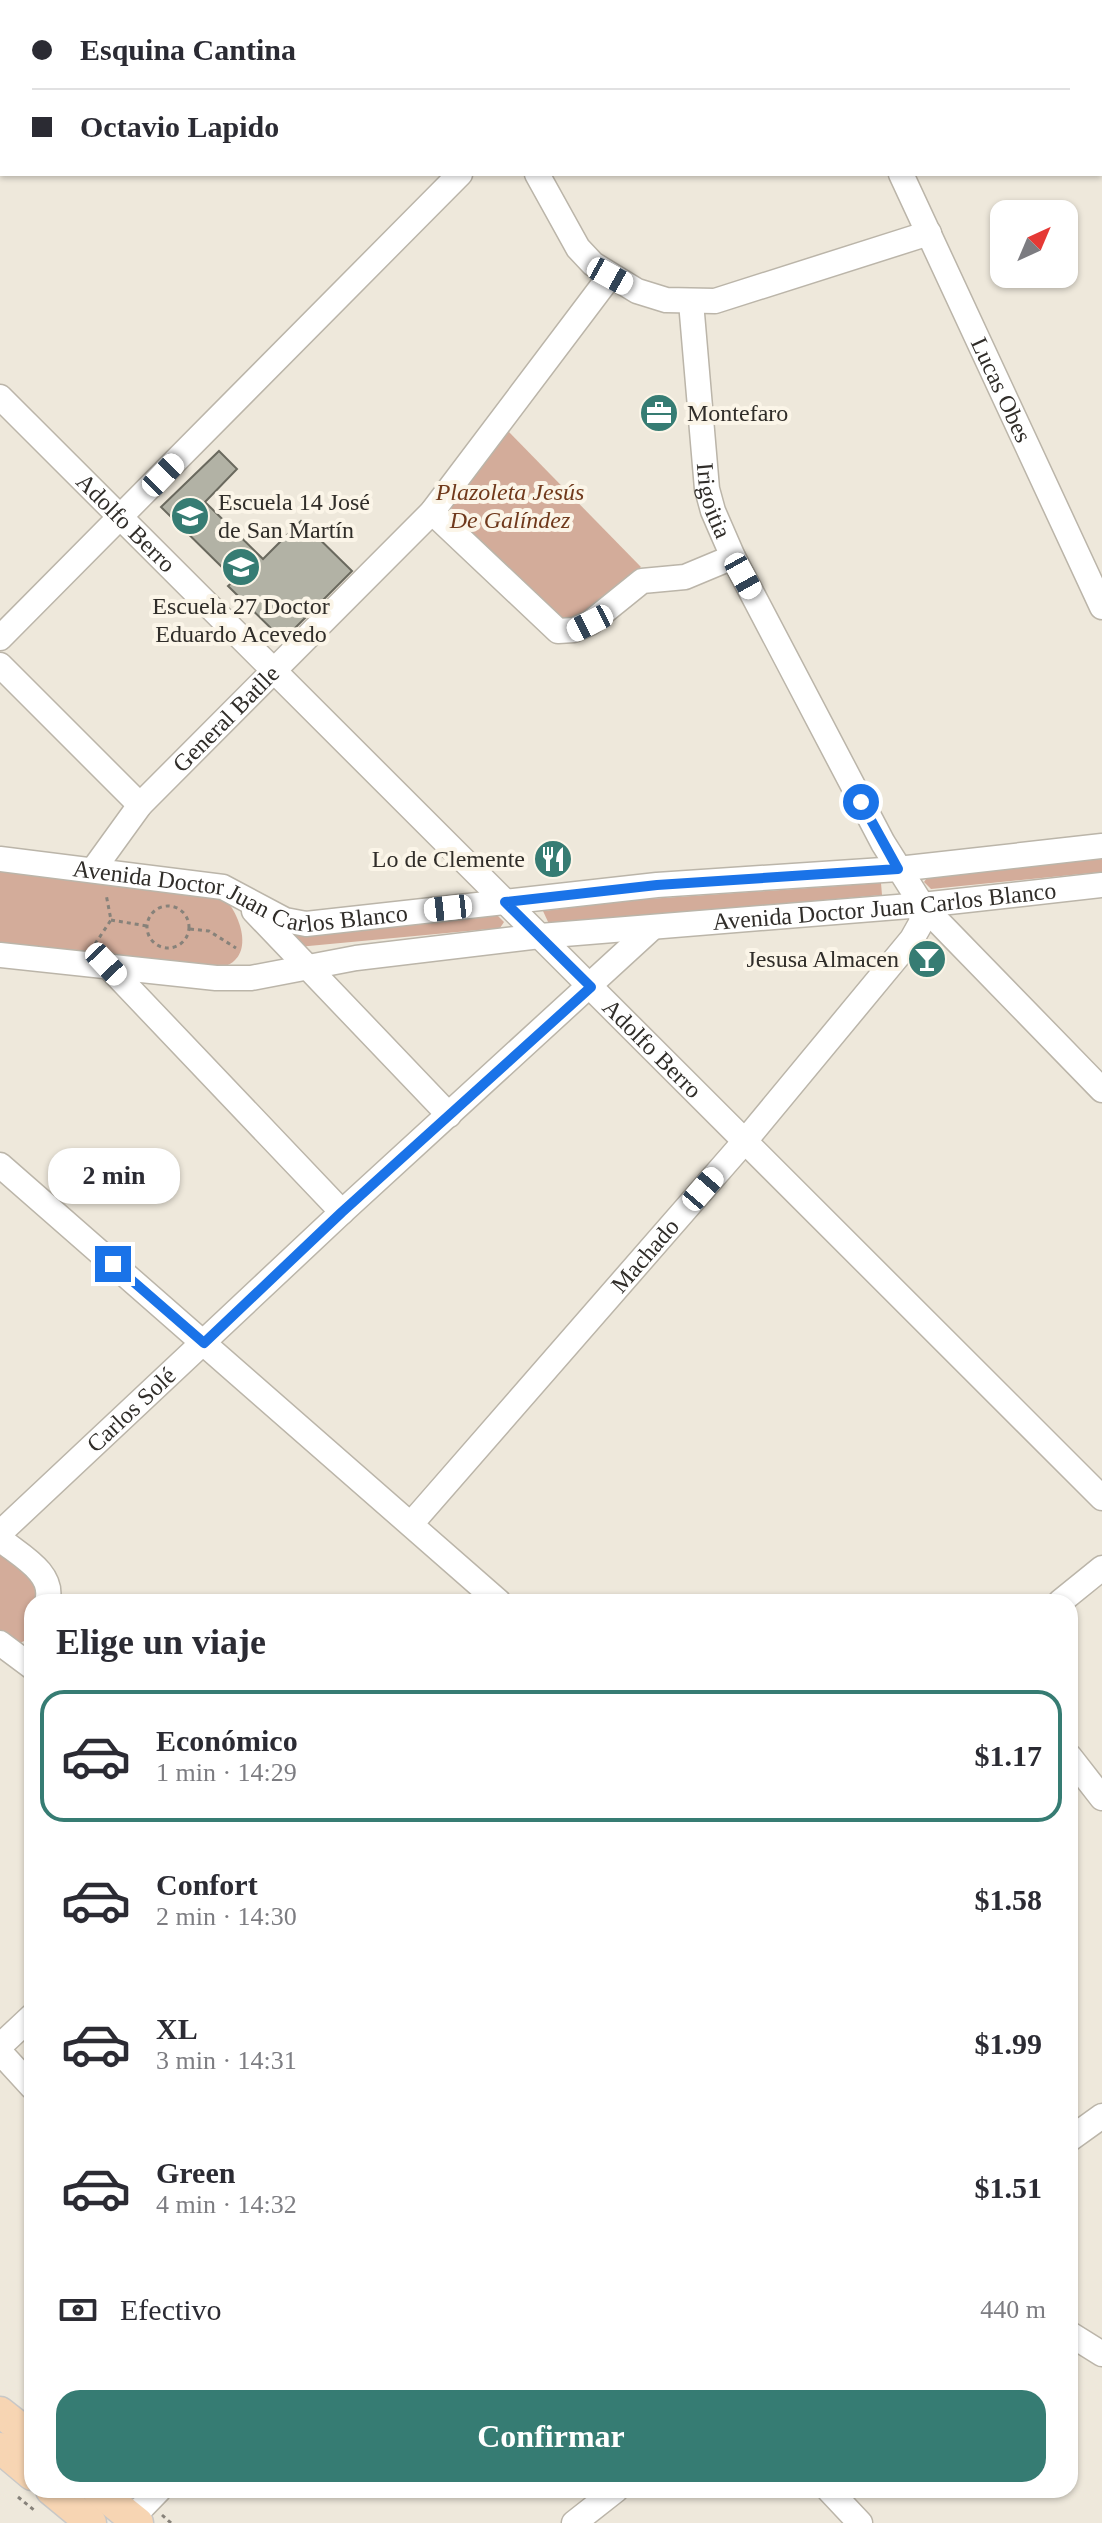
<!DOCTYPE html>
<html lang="es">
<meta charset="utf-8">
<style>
:root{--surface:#fff;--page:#f2f2f3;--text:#2b2b33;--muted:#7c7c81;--line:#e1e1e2;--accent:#367c73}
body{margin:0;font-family:"Times New Roman",serif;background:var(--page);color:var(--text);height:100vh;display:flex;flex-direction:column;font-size:30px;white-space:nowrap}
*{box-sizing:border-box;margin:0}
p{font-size:26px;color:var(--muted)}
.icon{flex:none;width:44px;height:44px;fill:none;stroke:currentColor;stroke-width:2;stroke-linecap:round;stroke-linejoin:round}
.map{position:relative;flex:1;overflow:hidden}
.panel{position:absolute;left:24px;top:1594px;width:1054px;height:904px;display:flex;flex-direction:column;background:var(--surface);border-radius:24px;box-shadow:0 2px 6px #0004}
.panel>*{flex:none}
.guide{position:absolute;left:0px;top:0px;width:1102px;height:176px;box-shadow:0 2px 6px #0004;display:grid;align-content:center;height:176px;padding:0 32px;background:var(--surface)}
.needle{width:52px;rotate:44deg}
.fabs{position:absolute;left:990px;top:200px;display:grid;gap:16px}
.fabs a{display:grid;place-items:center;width:88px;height:88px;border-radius:16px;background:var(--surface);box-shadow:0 2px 6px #0004;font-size:40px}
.end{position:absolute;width:36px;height:36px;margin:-18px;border:10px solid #1a73e8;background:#fff;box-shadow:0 0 0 4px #fff}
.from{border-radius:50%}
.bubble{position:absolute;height:56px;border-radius:24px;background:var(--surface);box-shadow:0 2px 6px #0004;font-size:26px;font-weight:700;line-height:56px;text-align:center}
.car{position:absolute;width:24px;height:48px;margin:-24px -12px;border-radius:10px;box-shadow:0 0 6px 2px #0007;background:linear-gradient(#fff 24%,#345 0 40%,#fff 0 76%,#345 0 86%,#fff 0)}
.guide b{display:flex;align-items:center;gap:28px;height:76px;font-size:30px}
.guide b+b{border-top:2px solid var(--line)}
.guide i{width:20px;height:20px;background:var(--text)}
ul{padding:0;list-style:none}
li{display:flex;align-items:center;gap:24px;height:132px;margin:0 16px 12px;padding:0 16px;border:4px solid transparent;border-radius:24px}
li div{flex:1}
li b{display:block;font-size:30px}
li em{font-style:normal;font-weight:700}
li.active{border-color:var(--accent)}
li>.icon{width:72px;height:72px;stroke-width:1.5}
h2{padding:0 32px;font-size:36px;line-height:96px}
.pay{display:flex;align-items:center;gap:20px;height:88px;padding:0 32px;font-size:30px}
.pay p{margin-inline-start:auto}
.button{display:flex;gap:16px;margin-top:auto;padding:16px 32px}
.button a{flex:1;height:92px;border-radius:24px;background:var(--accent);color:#fff;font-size:32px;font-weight:700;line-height:92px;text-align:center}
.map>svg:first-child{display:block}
</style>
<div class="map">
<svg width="1102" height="2523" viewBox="0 0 1102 2523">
<rect width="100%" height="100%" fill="#eee8db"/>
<!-- green -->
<g fill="#d3ac9a">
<polygon points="505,428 641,567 586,614 565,621 452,519 451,502"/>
<polygon points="1102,859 1102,872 931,889 924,882 929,875"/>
<path d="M0,868L225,898C246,924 255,967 210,969L0,942Z"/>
<polygon points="881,883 882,895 549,924 543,911 633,900"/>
<polygon points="496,914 504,922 500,928 298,947 291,935"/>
<polygon points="0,1555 32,1578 40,1602 32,1602 32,1628 26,1640 20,1643 0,1630"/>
</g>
<!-- building -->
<polygon fill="#b2b2a5" stroke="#6a695e" stroke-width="2" points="219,451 237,469 205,502 263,559 301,521 352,571 283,640 228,586 235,580 161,507"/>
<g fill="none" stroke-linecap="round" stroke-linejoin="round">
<defs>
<g id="minor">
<polyline points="444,0 445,2"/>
<polyline points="817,0 818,2"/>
<polyline points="1079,2 1080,0"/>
<polyline points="1100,86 1102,86"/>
<polyline points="537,174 578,248 593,264 637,291 666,300 715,301 929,233"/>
<path id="s1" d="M901,174L1102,607"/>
<path id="s2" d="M691,302L707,489L713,511L733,557L883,843L922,905L1102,1090"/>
<path id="s3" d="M0,397L1102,1498"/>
<polyline points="432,512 558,631 574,630 590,623 642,581 685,577 733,557"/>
<polyline points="0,638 460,174"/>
<polyline points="0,665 140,805"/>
<path id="s4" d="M0,859L223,887L285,920L306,924L657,885L898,869L1102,846"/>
<path id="s5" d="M93,870L140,805L432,512L610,276"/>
<polyline points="254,911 449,1115"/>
<path id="s6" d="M0,955L216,978H251L356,958L540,936L922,905L1102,885"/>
<polyline points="106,964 342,1212"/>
<polyline points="0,1165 499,1602"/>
<path id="s7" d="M411,1524L745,1141L912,939L921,923L922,905"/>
<path id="s8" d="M0,1533L342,1212L652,928"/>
<path d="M0,1539C19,1555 56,1573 47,1602"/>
<polyline points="1060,1602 1102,1568"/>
<polyline points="0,1643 32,1667"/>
<polyline points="1070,1757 1102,1798"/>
<polyline points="0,2046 32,2016"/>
<polyline points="0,2052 32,2087"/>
<polyline points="1070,2139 1102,2116"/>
<polyline points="1070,2334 1102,2354"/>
<polyline points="829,2490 860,2523"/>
<polyline points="127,2523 159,2490"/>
<polyline points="574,2523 616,2490"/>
</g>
<g id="major">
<polyline points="0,2412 32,2437"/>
<polyline points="0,2448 32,2475"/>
<polyline points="51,2490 91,2523"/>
<polyline points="97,2490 138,2523"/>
</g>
</defs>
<!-- minor casing -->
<use href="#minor" stroke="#bbb5a9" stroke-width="27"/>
<!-- major casing -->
<use href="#major" stroke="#c9c8c7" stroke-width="33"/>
<!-- path -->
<g stroke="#87827a" stroke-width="3" stroke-dasharray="4 4" stroke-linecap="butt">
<circle cx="168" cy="927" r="21"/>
<polyline points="111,920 147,926"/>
<polyline points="190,929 209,931 236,948"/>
<polyline points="95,944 111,920 106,894"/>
<polyline points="18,2497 34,2510"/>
<polyline points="162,2515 171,2523"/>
</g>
<!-- minor -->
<use href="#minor" stroke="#fff" stroke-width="24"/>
<!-- major -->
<use href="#major" stroke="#f7d5b3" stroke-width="30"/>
</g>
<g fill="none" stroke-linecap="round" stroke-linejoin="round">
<!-- route -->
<polyline stroke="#1a73e8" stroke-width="10" points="113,1264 204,1343 342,1212 591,987 505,902 657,885 898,869 861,802"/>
</g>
<!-- icons -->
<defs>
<symbol id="office-disc" viewBox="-11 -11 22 22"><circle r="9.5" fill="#367c73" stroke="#fbf5e8"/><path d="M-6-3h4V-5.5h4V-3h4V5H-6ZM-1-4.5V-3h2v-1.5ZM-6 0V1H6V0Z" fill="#fff"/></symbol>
<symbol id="school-disc" viewBox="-11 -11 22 22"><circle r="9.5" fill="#367c73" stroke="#fbf5e8"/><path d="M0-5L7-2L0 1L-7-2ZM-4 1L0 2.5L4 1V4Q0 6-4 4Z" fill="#fff"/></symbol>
<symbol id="restaurant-disc" viewBox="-11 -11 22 22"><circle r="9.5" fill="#367c73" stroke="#fbf5e8"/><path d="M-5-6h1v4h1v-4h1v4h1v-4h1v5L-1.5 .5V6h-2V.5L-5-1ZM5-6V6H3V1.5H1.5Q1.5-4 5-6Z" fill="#fff"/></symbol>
<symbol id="bar-disc" viewBox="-11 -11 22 22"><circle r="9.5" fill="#367c73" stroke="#fbf5e8"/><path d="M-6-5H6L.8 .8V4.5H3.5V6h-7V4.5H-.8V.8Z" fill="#fff"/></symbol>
</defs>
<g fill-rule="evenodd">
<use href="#office-disc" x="637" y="391" width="44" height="44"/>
<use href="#school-disc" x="168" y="494" width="44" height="44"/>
<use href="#school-disc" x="219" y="545" width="44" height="44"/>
<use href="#restaurant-disc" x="531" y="837" width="44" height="44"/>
<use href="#bar-disc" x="905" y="937" width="44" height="44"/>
</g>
<g text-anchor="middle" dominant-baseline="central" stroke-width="8" stroke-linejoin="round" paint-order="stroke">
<!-- street labels -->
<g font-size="24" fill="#302d29" stroke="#fbf5e8">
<text stroke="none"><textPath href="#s1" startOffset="238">Lucas Obes</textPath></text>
<text stroke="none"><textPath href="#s2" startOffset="200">Irigoitia</textPath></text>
<text stroke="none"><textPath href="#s3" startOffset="178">Adolfo Berro</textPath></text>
<text stroke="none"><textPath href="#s5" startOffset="202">General Batlle</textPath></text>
<text stroke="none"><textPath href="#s4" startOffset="246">Avenida Doctor Juan Carlos Blanco</textPath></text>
<text stroke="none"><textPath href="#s6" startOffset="890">Avenida Doctor Juan Carlos Blanco</textPath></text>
<text stroke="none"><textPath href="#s3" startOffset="922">Adolfo Berro</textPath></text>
<text stroke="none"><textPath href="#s7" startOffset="356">Machado</textPath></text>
<text stroke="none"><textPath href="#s8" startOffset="180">Carlos Solé</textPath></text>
</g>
<!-- poi labels -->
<g font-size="24" fill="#302d29" stroke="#fbf5e8" text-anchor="start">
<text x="687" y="413">Montefaro</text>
<text x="218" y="502">Escuela 14 José<tspan x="218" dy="28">de San Martín</tspan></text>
<text x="241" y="606" text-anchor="middle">Escuela 27 Doctor<tspan x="241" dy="28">Eduardo Acevedo</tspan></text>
<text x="525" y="859" text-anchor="end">Lo de Clemente</text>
<text x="899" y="959" text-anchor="end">Jesusa Almacen</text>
</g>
<!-- park labels -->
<g font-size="24" font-style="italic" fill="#70391c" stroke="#fbf5e8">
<text x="510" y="492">Plazoleta Jesús<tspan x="510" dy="28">De Galíndez</tspan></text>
</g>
</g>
</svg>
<div class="fabs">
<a><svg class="needle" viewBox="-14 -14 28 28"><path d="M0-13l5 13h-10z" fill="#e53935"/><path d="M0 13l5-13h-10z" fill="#7c7c81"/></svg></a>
</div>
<i class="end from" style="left:861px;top:802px"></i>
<i class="end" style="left:113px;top:1264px"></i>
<div class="bubble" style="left:48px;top:1148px;width:132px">2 min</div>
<i class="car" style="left:610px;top:276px;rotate:119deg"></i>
<i class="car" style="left:163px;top:475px;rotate:44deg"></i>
<i class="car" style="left:743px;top:576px;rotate:151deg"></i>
<i class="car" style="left:590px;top:623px;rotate:243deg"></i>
<i class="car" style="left:448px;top:908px;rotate:264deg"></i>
<i class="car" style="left:106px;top:964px;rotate:137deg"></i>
<i class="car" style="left:703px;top:1189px;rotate:41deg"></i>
<div class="guide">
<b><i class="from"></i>Esquina Cantina</b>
<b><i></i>Octavio Lapido</b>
</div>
<section class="panel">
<h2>Elige un viaje</h2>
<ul>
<li class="active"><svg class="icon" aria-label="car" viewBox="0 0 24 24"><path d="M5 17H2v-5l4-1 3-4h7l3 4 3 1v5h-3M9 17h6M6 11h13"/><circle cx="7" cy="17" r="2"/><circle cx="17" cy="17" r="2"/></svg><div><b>Económico</b><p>1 min · 14:29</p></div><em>$1.17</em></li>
<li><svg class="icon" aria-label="car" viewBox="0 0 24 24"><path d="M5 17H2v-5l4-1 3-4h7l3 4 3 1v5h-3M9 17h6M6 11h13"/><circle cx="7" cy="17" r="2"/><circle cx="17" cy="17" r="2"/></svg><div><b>Confort</b><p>2 min · 14:30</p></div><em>$1.58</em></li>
<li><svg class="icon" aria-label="car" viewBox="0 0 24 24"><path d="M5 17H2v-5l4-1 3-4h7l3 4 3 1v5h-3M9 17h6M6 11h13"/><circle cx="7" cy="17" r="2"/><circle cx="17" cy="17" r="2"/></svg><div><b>XL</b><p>3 min · 14:31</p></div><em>$1.99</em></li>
<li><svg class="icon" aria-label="car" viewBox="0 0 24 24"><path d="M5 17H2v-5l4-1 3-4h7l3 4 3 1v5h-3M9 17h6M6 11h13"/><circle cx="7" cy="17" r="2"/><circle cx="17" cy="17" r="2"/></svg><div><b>Green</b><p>4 min · 14:32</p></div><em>$1.51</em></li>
</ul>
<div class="pay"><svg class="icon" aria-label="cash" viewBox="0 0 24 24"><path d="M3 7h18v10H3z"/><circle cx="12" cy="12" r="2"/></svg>Efectivo<p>440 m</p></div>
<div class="button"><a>Confirmar</a></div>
</section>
</div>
